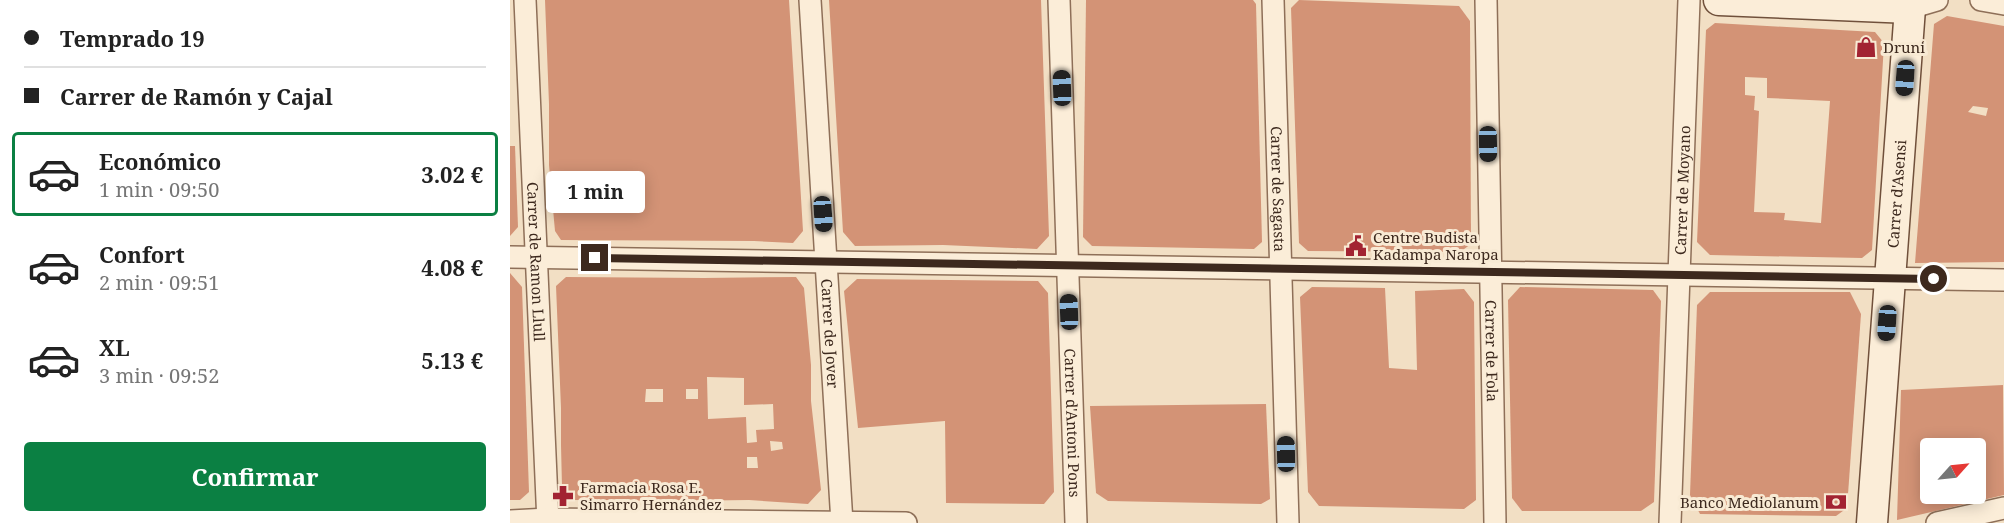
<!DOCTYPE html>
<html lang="es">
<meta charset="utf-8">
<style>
:root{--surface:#fff;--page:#f6f6f6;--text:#222;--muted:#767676;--line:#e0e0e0;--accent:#0b8043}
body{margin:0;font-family:"Noto Serif",serif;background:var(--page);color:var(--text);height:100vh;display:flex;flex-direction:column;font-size:22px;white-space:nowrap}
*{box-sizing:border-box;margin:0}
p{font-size:20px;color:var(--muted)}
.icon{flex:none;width:33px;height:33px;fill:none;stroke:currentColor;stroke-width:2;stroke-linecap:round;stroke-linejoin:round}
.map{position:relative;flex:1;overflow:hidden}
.drawer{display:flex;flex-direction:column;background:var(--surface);width:510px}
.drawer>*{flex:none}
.top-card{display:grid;align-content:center;height:132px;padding:0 24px;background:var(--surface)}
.needle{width:39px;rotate:63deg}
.buttons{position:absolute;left:1410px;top:438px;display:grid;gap:12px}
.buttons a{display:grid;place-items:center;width:66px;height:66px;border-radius:6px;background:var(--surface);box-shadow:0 3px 15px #0003;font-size:30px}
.end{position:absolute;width:27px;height:27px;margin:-14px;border:8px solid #3d291e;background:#fff;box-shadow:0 0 0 3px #fff}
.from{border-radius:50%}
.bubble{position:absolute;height:42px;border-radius:6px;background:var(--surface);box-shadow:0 3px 15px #0003;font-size:20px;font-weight:700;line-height:42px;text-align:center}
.car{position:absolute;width:18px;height:36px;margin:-18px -9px;border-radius:8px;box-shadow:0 0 4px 2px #0007;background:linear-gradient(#222 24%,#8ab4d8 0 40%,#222 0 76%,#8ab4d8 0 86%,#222 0)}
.top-card b{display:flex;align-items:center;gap:21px;height:57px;font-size:22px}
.top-card b+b{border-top:2px solid var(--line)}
.top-card i{width:15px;height:15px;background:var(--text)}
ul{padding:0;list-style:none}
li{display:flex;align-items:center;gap:18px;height:84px;margin:0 12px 9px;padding:0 12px;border:3px solid transparent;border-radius:6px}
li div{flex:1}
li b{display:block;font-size:22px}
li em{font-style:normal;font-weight:700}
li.current{border-color:var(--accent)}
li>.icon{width:54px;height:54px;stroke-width:1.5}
.cta{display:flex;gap:12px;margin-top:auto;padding:12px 24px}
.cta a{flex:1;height:69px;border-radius:6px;background:var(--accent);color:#fff;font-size:24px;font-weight:700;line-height:69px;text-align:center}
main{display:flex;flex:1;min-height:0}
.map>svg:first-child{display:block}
</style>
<main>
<section class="drawer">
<div class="top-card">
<b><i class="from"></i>Temprado 19</b>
<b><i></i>Carrer de Ramón y Cajal</b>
</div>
<ul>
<li class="current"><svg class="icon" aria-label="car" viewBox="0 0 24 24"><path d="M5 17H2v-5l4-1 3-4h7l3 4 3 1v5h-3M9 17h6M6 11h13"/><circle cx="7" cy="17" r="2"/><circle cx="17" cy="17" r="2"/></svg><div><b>Económico</b><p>1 min · 09:50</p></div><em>3.02 €</em></li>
<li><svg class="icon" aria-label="car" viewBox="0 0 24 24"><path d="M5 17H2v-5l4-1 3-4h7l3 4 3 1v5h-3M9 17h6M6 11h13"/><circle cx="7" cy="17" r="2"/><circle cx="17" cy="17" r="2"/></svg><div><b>Confort</b><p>2 min · 09:51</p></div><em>4.08 €</em></li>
<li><svg class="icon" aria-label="car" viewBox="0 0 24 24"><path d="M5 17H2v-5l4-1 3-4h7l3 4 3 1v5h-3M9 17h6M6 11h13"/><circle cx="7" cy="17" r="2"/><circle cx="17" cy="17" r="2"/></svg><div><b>XL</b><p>3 min · 09:52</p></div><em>5.13 €</em></li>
</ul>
<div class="cta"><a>Confirmar</a></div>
</section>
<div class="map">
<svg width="1494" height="523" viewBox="0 0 1494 523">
<rect width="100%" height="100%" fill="#f2dfc4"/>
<!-- building -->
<g fill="#d39376" fill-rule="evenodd">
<polygon points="35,0 279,0 293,231 283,243 244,241 51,240 45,231 39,165 39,104"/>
<polygon points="319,0 531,0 539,236 527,249 433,245 345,246 333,232"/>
<polygon points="576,0 743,0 746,4 752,242 744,249 582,246 573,237"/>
<polygon points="789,0 949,6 960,21 961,244 950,252 798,251 789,243 781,8"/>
<path d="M1437,16L1494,26V262L1405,263L1424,24ZM1463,106L1478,108L1476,116L1458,112Z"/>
<path d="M1205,23L1365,32L1374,43L1362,250L1352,258L1200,255L1187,242L1196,30ZM1235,77L1257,78V98L1320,101L1311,223L1274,220L1275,213L1244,212L1249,111L1244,110L1245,96L1235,95Z"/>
<polygon points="0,146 5,146 8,227 0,236"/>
<polygon points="0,273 12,287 19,492 10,500 0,500"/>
<path d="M56,277L194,278L286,277L294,288L301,365V401L311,490L298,504L239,500L164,501L64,500L52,487L51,445V408L46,286ZM197,377L234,378V405L263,404L264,429L246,430L247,442L237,443L236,417L198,419ZM136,389H153V402H135ZM176,389H188V399H176ZM260,441L272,442L273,449L261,451ZM237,457H247L248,468H237Z"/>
<polygon points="347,279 528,281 538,293 544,492 534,504 436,503 435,421 348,428 334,291"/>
<polygon points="802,287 875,288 879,368 907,370 905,291 954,289 964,302 966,500 954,509 809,506 798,492 790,297"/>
<polygon points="1010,287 1143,290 1151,301 1144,502 1131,511 1012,511 1002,498 998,300"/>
<polygon points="1200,292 1340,292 1351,314 1337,508 1326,516 1190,514 1180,495 1187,305"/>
<path d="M1493,385L1494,495L1387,520L1391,390ZM1420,448H1466V494H1420Z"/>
<polygon points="756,404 760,499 751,504 598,501 586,493 580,406"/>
</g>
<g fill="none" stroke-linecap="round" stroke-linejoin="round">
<defs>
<g id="street">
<path id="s1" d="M15,0L38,523"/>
<path id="s2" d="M300,0L332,523"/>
<path id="s3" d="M549,0L566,523"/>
<path id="s4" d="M763,0L778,523"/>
<path id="s5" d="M976,0L985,523"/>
<polyline points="1471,0 1494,4"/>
<polyline points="1400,8 1427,0"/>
<polyline points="0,257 1494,280"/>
<polyline points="0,521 38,519 396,523"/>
<path id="s6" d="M1160,523L1179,0"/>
<polyline points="1427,523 1494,508"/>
</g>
<g id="secondary">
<polyline points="1209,0 1400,8"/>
<path id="s7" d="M1362,523L1400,8L1404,0"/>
</g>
</defs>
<!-- street casing -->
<use href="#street" stroke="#8e6f58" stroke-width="24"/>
<!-- secondary casing -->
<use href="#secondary" stroke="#70503b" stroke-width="33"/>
<!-- street -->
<use href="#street" stroke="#fbedd8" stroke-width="21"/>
<!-- secondary -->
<use href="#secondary" stroke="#fbedd8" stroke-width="30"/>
</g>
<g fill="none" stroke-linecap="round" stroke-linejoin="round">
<!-- route -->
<polyline stroke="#3d291e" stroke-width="8" points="85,258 1424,279"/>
</g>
<!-- icons -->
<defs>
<symbol id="shop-bare" viewBox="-9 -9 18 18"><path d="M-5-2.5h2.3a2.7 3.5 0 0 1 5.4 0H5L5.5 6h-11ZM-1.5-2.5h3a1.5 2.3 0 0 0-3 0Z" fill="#a22332" stroke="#f8ead4" stroke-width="2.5" paint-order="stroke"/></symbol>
<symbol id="civic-bare" viewBox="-9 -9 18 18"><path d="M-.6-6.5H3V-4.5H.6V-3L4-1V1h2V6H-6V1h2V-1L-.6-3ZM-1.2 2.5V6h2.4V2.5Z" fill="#a22332" stroke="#f8ead4" stroke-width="2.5" paint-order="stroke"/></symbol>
<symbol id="pharmacy-bare" viewBox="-9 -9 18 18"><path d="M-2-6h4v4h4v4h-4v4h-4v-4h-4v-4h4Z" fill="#a22332" stroke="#f8ead4" stroke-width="2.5" paint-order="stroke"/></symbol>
<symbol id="bank-bare" viewBox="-9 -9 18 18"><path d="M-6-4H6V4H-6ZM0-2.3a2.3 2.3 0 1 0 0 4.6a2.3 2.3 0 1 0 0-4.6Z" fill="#a22332" stroke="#f8ead4" stroke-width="2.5" paint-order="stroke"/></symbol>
</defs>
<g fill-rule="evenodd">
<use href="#shop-bare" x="1341" y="32" width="30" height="30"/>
<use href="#civic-bare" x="831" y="231" width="30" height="30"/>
<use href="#pharmacy-bare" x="38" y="481" width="30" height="30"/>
<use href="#bank-bare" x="1311" y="487" width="30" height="30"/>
</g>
<g text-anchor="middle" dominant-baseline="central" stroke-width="6" stroke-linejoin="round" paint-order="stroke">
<!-- poi labels -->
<g font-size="15" fill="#3d291e" stroke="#f8ead4" text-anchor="start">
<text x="1373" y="47">Druni</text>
<text x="863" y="237">Centre Budista<tspan x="863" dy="17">Kadampa Naropa</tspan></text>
<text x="70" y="487">Farmacia Rosa E.<tspan x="70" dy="17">Simarro Hernández</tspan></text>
<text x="1309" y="502" text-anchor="end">Banco Mediolanum</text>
</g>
<!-- street labels -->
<g font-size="15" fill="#3d291e" stroke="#f8ead4">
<text stroke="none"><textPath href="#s4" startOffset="189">Carrer de Sagasta</textPath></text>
<text stroke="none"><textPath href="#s6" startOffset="333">Carrer de Moyano</textPath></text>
<text stroke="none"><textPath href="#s7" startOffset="330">Carrer d'Asensi</textPath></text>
<text stroke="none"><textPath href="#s1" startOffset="262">Carrer de Ramon Llull</textPath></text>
<text stroke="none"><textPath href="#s2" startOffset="334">Carrer de Jover</textPath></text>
<text stroke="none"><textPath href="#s5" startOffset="351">Carrer de Fola</textPath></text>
<text stroke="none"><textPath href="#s3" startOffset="423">Carrer d'Antoni Pons</textPath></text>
</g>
</g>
</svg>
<div class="buttons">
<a><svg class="needle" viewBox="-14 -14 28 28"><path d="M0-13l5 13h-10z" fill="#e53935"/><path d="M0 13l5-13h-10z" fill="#767676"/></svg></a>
</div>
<i class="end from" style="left:1424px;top:279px"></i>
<i class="end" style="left:85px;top:258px"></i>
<div class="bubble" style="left:36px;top:171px;width:99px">1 min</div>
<i class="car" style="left:1395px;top:78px;rotate:184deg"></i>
<i class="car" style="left:552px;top:88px;rotate:358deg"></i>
<i class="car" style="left:978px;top:144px;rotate:179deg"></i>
<i class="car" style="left:313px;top:214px;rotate:176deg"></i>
<i class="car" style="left:559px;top:312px;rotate:358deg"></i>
<i class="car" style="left:1377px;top:323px;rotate:184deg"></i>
<i class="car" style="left:776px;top:454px;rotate:359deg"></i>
</div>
</main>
